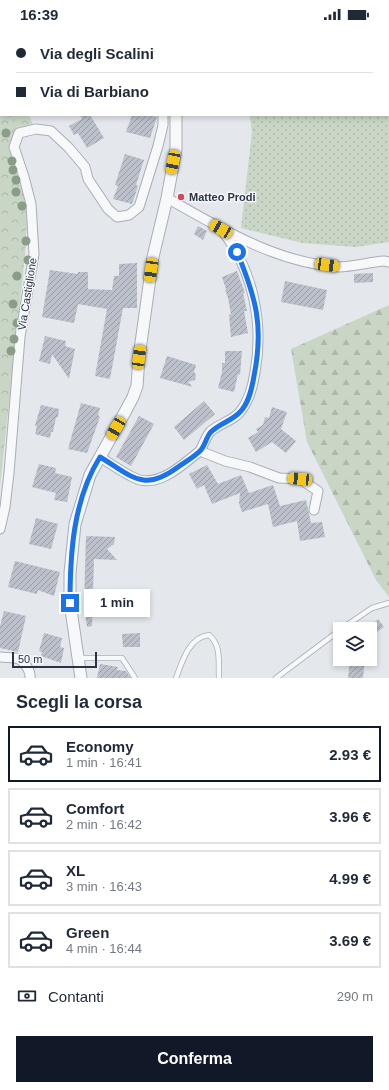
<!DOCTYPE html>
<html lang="it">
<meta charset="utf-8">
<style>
:root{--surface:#fff;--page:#f6f6f7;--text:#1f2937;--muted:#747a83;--line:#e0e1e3;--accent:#111827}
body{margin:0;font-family:Helvetica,sans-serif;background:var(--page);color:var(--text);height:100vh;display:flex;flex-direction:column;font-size:15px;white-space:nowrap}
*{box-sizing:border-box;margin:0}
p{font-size:13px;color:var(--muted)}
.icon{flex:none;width:22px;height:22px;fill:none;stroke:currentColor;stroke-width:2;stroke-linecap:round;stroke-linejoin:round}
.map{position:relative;height:650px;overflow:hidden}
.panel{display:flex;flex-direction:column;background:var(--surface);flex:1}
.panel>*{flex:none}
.guide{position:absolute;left:0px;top:0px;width:389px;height:88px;box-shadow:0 2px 6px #0003;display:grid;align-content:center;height:88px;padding:0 16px;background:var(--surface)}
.controls{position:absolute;left:333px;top:594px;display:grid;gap:8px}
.controls a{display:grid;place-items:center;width:44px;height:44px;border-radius:0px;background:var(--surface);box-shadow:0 2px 6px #0003;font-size:20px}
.scale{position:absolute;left:12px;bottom:10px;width:85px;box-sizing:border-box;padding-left:4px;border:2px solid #2b3445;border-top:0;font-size:11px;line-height:14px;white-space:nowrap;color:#2b3445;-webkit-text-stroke:3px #f4f6f9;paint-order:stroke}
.end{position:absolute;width:18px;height:18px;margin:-9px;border:5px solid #1a73e8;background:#fff;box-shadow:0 0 0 2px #fff}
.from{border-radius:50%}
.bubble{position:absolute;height:28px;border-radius:0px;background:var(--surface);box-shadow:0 2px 6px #0003;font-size:13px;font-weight:700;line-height:28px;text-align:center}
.car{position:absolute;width:12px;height:24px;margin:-12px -6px;border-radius:5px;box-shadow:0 0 3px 1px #0007;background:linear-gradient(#f5c518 24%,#345 0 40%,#f5c518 0 76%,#345 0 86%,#f5c518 0)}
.guide b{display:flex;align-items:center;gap:14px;height:38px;font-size:15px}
.guide b+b{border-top:1px solid var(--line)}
.guide i{width:10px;height:10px;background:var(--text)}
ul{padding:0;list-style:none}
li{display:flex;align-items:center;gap:12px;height:56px;margin:0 8px 6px;padding:0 8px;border:2px solid var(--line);border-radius:0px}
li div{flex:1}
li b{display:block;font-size:15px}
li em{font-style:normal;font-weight:700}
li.selected{border-color:var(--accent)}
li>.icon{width:36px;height:36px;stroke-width:1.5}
h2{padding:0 16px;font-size:18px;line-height:48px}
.pay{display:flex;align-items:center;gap:10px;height:44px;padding:0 16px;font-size:15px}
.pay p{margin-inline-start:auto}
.button{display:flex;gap:8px;margin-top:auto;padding:8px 16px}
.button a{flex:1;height:46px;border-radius:0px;background:var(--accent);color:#fff;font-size:16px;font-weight:700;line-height:46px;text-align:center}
.status{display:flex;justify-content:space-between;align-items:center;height:28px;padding:0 20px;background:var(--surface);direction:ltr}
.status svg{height:11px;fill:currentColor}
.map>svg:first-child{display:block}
</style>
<div class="status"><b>16:39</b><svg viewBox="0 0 49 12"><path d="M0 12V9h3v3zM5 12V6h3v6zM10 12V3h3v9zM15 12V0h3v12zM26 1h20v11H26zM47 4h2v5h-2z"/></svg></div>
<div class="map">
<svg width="389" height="650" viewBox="0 0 389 650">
<defs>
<pattern id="grass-dots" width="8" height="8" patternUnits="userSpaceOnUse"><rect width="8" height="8" fill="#c9d6c5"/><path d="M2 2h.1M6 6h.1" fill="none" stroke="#adb8ab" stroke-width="1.8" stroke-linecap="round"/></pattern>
<pattern id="forest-firs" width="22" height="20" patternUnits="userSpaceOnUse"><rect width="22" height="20" fill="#c9d6c5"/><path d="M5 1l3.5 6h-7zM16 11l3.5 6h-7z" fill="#adb8ab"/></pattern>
<pattern id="park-crowns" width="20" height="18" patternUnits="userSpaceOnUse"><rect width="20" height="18" fill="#c9d6c5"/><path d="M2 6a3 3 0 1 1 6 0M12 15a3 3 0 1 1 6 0" fill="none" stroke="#adb8ab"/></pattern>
<pattern id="building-hatch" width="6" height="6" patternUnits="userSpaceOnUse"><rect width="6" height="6" fill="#bbc0ca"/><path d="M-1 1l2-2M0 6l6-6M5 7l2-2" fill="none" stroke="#989da6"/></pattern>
</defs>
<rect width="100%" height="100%" fill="#e4e7ec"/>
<!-- grass -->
<polygon fill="url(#grass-dots)" points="211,0 389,0 389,214 356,219 303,215 241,200 252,104 250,87 388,87 388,1"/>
<!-- forest -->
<polygon fill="url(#forest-firs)" points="389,277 389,569 376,552 307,414 291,321"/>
<!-- park -->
<polygon fill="url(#park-crowns)" points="0,30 1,30 1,87 29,87 33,97 17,101 9,120 26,174 27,195 25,227 0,458"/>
<!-- building -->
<g fill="url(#building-hatch)">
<polygon points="80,87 90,87 104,110 87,120 78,105 74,107 69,98 82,91"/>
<polygon points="132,87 150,87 157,89 150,110 126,104"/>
<polygon points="125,126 144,132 136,157 138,158 132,176 113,171 118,158 115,157"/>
<polygon points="198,198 207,203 203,212 194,206"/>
<polygon points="137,235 137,280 123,280 110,351 95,348 107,281 78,276 74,295 42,289 50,242 78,246 78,244 88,244 88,261 112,262 114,248 119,248 119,236"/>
<polygon points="237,243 245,265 243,265 247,283 244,283 248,305 231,309 229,287 231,286 228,270 225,262 226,261 222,249"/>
<polygon points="373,245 373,254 354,255 354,246"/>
<polygon points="285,253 327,262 323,282 281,274"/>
<polygon points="45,308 66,313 65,318 75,321 69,351 52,326 50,336 39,333"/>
<polygon points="225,323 242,323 240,347 238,346 234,364 218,360 222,344 222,335 225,335"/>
<polygon points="167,328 196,337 194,344 196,347 195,352 188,354 193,359 160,350"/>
<polygon points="204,373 215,386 184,412 174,399"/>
<polygon points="81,375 100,380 98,387 100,389 87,425 68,421"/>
<polygon points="41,377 59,381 58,389 56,390 53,404 51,404 50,410 35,406 37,398 35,398"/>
<polygon points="272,379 287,384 281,401 296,413 286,425 272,414 256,424 248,410 258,404 256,401 263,397 265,389 269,390"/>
<polygon points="139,388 154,396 131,438 116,429"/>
<polygon points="39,436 56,440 55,445 72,449 67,474 54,472 56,465 32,459"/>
<polygon points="207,437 218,456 241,447 249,465 273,457 280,478 306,472 311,495 322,494 325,509 300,513 297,493 273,499 268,476 242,484 239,475 240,465 212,476 204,457 197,461 189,446"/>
<polygon points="36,490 58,496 51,521 29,516"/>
<polygon points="86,508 115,509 114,516 107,521 117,532 94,531 92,598 87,599 84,575"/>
<polygon points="15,533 60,544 54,568 38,562 37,566 8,559"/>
<polygon points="4,583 26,588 18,624 0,620 0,598"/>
<polygon points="378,591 384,599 370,609 370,598"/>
<polygon points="44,605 62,610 60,619 64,620 61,635 41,628 42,624 39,623"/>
<polygon points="140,605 140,619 123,619 122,606"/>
<polygon points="350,631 365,631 363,650 348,650"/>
<polygon points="100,636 118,639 117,642 126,643 131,650 97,650"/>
</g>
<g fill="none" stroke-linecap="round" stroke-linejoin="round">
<defs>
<g id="service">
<polyline points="341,601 372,580 389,575"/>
<polyline points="78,630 122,630 135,650"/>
<path d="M176,650C182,634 189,609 209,607C222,618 218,634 219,650"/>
<polyline points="276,650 340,602"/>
</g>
<g id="minor">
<path d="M167,170C220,200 276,235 339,239C352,239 370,234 384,233L389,234"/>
<path d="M200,423C203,417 206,409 210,404C218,396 233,393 240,384C249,373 253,358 255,344C264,295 253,241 221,201"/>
<path d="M100,429C109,435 131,450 140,452C163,457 184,435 200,423L225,433L250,439L279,450L300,451L318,463L314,482"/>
<polyline points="0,501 5,479 9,445 20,309 34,226 31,176 24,149 14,119 19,105 36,101 51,103 69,120 85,139 88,151 108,181 117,189 129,187 139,179 158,118 163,97 163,87"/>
<path d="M0,629C6,630 14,629 19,631C25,634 31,644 30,650"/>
</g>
<g id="tertiary">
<polyline points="129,0 130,1"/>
<polyline points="81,650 70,575 70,545 75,496 90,447 125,384 133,369 137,358 139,329 153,229 167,170 176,121 176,87"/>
</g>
</defs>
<!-- service casing -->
<use href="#service" stroke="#a9aeb7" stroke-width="6"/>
<!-- minor casing -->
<use href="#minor" stroke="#a9aeb7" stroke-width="11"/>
<!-- tertiary casing -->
<use href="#tertiary" stroke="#a9aeb7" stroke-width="13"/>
<!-- path -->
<g stroke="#c2c5cb" stroke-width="2" stroke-dasharray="3 3" stroke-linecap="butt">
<polyline points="0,80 1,80"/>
<polyline points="9,87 17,96"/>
</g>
<!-- service -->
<use href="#service" stroke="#f7f8fa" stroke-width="4.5"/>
<!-- minor -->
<use href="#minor" stroke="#f7f8fa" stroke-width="9"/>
<!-- tertiary -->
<use href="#tertiary" stroke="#f7f8fa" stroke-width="11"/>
</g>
<!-- trees -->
<g fill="#899d89">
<circle cx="6" cy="105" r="4.5"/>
<circle cx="12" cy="133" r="4.5"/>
<circle cx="13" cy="142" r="4.5"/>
<circle cx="16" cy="152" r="4.5"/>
<circle cx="16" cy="164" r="4.5"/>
<circle cx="22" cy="178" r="4.5"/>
<circle cx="26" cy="213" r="4.5"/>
<circle cx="28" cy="232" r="4.5"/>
<circle cx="17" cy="248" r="4.5"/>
<circle cx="13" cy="276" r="4.5"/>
<circle cx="17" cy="295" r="4.5"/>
<circle cx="14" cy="311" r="4.5"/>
<circle cx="11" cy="323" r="4.5"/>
</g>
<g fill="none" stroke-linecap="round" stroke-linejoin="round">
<!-- route -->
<path stroke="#1a73e8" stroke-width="5" d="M70,575C70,526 73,472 100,429C132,448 143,465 178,439C185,434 194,429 200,423C205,418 206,410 210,405C218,396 232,393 240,384C249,375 252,360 254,348C264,298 256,270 237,224"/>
</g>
<!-- markers -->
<circle fill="#d1495b" stroke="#f4f6f9" stroke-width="1.5" cx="181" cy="169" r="4"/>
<g text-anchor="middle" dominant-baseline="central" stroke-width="3" stroke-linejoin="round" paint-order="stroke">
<!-- poi labels -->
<g font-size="11" font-weight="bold" fill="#2b3445" stroke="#f4f6f9" text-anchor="start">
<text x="189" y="169">Matteo Prodi</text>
</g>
<!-- street labels -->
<g font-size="11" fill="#2b3445" stroke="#f4f6f9">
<text transform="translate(27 266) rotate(-81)">Via Castiglione</text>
</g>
</g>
</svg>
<div class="controls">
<a><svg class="icon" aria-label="layers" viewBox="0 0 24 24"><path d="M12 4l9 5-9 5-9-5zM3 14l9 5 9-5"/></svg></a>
</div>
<div class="scale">50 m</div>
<i class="end from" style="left:237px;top:224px"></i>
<i class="end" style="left:70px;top:575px"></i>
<div class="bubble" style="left:84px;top:561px;width:66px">1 min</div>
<i class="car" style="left:173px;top:134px;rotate:191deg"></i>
<i class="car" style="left:221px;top:201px;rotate:300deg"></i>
<i class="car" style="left:327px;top:237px;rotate:98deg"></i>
<i class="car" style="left:151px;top:242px;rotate:188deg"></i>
<i class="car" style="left:139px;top:329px;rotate:8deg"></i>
<i class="car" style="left:116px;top:400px;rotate:210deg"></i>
<i class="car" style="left:300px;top:451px;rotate:275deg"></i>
<div class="guide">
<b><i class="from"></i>Via degli Scalini</b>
<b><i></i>Via di Barbiano</b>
</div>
</div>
<section class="panel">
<h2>Scegli la corsa</h2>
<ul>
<li class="selected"><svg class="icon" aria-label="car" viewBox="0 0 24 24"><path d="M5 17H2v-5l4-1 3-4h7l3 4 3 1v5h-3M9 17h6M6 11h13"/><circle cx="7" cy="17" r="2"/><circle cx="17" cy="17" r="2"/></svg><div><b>Economy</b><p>1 min · 16:41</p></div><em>2.93 €</em></li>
<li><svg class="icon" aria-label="car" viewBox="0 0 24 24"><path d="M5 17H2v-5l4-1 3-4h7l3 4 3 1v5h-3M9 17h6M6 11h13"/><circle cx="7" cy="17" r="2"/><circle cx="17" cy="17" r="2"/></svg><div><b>Comfort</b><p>2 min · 16:42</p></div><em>3.96 €</em></li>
<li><svg class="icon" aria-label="car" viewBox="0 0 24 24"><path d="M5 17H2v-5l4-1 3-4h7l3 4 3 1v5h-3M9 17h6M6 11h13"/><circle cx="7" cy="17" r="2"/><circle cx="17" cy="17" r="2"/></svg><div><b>XL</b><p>3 min · 16:43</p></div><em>4.99 €</em></li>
<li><svg class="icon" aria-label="car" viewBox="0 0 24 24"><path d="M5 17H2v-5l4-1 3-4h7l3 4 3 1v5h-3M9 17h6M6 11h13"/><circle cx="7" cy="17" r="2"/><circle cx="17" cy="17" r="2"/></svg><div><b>Green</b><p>4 min · 16:44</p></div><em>3.69 €</em></li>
</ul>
<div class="pay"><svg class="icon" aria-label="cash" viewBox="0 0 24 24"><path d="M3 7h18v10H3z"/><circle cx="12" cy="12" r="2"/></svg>Contanti<p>290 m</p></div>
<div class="button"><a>Conferma</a></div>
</section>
